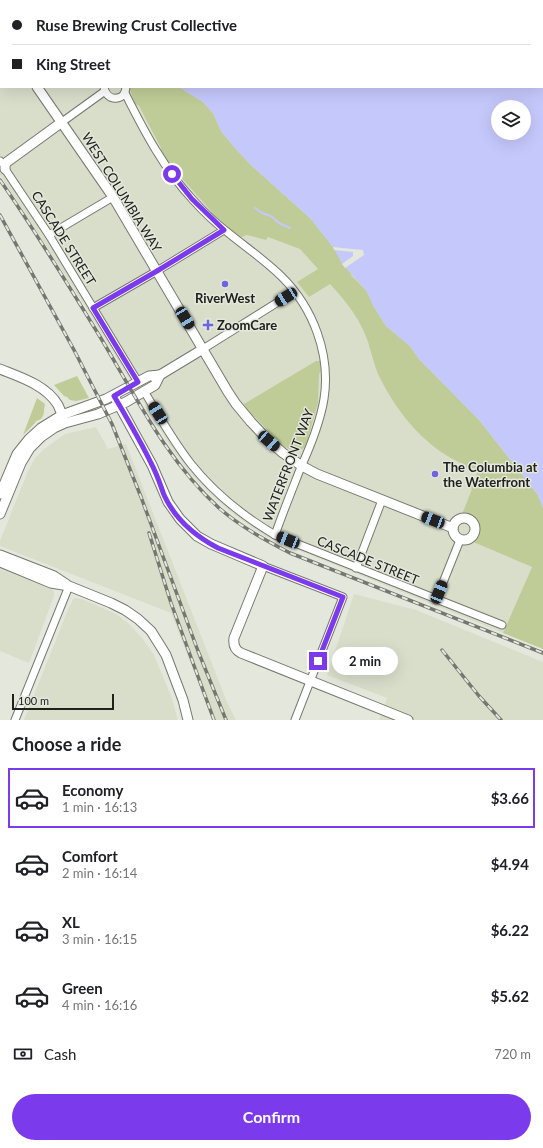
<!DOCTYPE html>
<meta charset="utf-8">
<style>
:root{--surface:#fff;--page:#f2f2f2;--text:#202124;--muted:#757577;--line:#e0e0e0;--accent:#7c3aed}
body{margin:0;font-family:Lato,sans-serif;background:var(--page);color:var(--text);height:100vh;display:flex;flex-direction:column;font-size:15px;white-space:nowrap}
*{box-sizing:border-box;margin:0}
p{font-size:13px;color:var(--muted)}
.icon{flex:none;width:22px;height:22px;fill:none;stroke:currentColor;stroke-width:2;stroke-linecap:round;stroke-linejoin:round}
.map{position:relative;height:720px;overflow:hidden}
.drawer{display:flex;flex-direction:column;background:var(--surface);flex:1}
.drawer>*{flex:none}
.top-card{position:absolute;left:0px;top:0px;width:543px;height:88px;box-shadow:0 4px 16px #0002;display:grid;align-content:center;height:88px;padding:0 12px;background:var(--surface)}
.buttons{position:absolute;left:491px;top:100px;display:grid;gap:8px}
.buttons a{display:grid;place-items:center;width:40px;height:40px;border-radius:50%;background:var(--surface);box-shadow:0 4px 16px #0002;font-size:20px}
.scale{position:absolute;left:12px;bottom:10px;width:102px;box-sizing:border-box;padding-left:4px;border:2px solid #20211d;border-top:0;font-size:11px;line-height:14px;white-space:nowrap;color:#20211d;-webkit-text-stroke:3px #e4e7dc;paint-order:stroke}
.end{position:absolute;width:18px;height:18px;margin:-9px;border:5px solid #7c3aed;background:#fff;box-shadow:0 0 0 2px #fff}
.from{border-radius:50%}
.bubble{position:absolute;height:28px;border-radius:14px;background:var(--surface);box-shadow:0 4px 16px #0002;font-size:13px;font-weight:700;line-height:28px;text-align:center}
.car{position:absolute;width:12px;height:24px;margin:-12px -6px;border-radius:5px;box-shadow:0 0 3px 1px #0007;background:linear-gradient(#222 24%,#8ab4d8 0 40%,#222 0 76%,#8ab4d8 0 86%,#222 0)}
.top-card b{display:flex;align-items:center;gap:14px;height:38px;font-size:15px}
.top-card b+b{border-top:1px solid var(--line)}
.top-card i{width:10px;height:10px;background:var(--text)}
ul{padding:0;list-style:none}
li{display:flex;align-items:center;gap:12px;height:60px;margin:0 8px 6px;padding:0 4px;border:2px solid transparent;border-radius:0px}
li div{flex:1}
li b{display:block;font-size:15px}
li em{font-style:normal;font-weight:700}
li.active{border-color:var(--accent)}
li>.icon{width:36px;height:36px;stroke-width:1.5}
h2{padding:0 12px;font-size:18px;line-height:48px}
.pay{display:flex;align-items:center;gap:10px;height:44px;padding:0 12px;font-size:15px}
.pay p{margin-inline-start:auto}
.primary-button{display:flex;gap:8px;margin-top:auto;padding:8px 12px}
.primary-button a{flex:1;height:46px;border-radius:24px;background:var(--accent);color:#fff;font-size:16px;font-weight:700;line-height:46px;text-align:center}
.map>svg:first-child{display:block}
</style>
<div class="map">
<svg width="543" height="720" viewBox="0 0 543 720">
<rect width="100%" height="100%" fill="#e4e7dc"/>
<!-- built -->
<g fill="#d9decb">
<polygon points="0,0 100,0 101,1 1,1 1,87 179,87 203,102 251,165 310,218 480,421 543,508 543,541 503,633 266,537 233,514 210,494 189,472 172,449 87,309 0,175"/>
<polygon points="96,427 108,449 126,444 227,702 236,720 213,720 171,613 0,546 0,541 28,471 35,458 44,449 65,434"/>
<polygon points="0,569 50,588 54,591 54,596 29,663 0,651"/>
<polygon points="354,594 416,610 543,662 543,720 379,720 387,698 327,675"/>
<polygon points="74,598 82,599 116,614 129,624 142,638 154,655 171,696 178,720 24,720 69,607"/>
</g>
<!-- green -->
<g fill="#bfcc97">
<path d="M129,87H179L203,102L213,113L221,131L234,147L251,165L310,218L333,247L363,250L351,275L366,290L374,307L386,326L410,346L419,359L480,421L538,495L543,508V649L503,633L532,567L471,541C483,532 478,516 463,515V512L472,489L470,488L471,486H473L478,470L470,467L469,468L466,467V465C427,450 398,414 380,378C373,364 371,348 365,334C357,315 344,299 330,284L309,297L297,282L318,269L300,249L268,237L266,240L247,235L239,238L212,215L211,211L179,175L175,173L160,152L161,148L139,106L135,104Z"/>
<path d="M316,361H320L321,371L319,374L318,403L308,438V443C299,458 285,447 274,440L273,436L255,417L251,416L244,404Z"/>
<polygon points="77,376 89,398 76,401 70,400 67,397 64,396 54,385"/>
<path d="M37,398L45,404C43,411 46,419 36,421L35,423L23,435Z"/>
</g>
<!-- water -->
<path fill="#c5c8fb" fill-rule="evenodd" d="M100,0H543V508L538,495L480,421L419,359L410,346L386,326L374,307L366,290L342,264L333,247L310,218L251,165L234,147L221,131L213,113L203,102L179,87H542V1ZM498,107H524V133H498Z"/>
<!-- pier -->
<polygon fill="#e4e7dc" points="333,247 363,250 364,255 345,268 342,264 353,256 353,252 334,250"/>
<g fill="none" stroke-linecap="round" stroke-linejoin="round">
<!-- stream -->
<polyline stroke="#c5c8fb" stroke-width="2" points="255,208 262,213 271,216 279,223 290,228"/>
<defs>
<g id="minor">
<polyline points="0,63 1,63"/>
<path d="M104,87C106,102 125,102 126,87"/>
<path d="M125,93C144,131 164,169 193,200C203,211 214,222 226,231C244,246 265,260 282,277C313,308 331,354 324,399C320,423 311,445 301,467C292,490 283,512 275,535"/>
<polyline points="62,122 105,91"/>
<polyline points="0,161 1,162"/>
<polyline points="5,169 49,235 138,382"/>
<polyline points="49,235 113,197"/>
<polyline points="93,308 157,271 224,230"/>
<polyline points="203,349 294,292"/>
<path d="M144,391C159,416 173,441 191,464C214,493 243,516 275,535L502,625"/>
<polyline points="263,566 343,597 295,720"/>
<polyline points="356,568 382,500"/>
<polyline points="436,600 460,540"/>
<polyline points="15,720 69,586"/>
</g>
<g id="tertiary">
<polyline points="0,36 1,37"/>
<polyline points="37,87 113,197 228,392 236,404 251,422 269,441 283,453 302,466 317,474 453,528"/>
<polyline points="5,169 5,165 7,162 62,122"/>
<path d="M0,369C20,377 46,385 58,405C60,409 62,415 63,419"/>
<polyline points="155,378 203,349"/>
<path d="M114,396L152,465L168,502L180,519L197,536L211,544L263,566L234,638C233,645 235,650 241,653L408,720"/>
<polyline points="0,494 17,454 29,439 41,428 62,415 106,399 149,376 160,375"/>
<polyline points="0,514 21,463 30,448 41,437 54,428 65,423 98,414 126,402 155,385 160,375"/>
<circle cx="464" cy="529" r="11"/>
<polyline points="0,555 54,576 66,584"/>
<polyline points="0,562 51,583 69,586 111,603 125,610 138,619 151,631 166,655 183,700 188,720"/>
</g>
</defs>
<!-- minor casing -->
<use href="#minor" stroke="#76796f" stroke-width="9"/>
<!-- tertiary casing -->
<use href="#tertiary" stroke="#76796f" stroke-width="11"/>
<!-- minor -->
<use href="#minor" stroke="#fff" stroke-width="7"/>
<!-- tertiary -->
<use href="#tertiary" stroke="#fff" stroke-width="9"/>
<defs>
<g id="rail">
<path d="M0,180C36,232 69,286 102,340C137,399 168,462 219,508C241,527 265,540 290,553L543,653"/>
<polyline points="0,215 74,350 112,424 141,497 198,651 226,720"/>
<polyline points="149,533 171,603 214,720"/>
<polyline points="442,650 479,696 501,720"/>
</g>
</defs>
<!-- rail casing -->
<use href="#rail" stroke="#767770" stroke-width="3.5"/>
<!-- rail -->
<use href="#rail" stroke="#e4e7dc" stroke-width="2" stroke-dasharray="6" stroke-linecap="butt"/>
</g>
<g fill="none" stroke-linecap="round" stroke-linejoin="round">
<!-- route -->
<path stroke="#7c3aed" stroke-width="5" d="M172,174L192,199L224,230L157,271L93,308L138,382L114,396C127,418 140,440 151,463C157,474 160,484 164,495C175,519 195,536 218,548L343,597L318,661"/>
</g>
<!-- markers -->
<g fill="#6d65df" stroke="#e4e7dc" stroke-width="1.5">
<circle cx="225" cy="284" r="4"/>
<path d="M206 319h4v4h4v4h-4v4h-4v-4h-4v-4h4z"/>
<circle cx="435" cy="474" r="4"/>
</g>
<g text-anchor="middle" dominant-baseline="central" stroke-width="3" stroke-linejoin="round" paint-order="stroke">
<!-- street labels -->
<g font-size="13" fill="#20211d" stroke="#e4e7dc">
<text transform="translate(122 192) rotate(58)">WEST COLUMBIA WAY</text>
<text transform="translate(64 238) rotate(58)">CASCADE STREET</text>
<text transform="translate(288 465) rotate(-69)">WATERFRONT WAY</text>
<text transform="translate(368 560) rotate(22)">CASCADE STREET</text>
</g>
<!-- poi labels -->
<g font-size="13" font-weight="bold" fill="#20211d" stroke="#e4e7dc" text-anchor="start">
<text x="225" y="298" text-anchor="middle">RiverWest</text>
<text x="217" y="325">ZoomCare</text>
<text x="443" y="467">The Columbia at<tspan x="443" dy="15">the Waterfront</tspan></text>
</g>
</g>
</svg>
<div class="buttons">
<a><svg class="icon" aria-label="layers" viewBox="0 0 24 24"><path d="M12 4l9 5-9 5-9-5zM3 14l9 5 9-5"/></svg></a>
</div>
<div class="scale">100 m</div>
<i class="end from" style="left:172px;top:174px"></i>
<i class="end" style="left:318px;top:661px"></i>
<div class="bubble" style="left:332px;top:647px;width:66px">2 min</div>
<i class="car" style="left:286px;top:297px;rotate:238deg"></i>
<i class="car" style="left:185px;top:318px;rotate:149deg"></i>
<i class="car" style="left:158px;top:413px;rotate:328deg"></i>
<i class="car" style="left:269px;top:441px;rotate:131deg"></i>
<i class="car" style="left:433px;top:520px;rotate:291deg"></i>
<i class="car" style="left:288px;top:540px;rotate:292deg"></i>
<i class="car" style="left:439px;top:592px;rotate:22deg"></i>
<div class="top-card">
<b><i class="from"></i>Ruse Brewing Crust Collective</b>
<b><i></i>King Street</b>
</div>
</div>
<section class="drawer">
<h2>Choose a ride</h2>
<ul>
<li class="active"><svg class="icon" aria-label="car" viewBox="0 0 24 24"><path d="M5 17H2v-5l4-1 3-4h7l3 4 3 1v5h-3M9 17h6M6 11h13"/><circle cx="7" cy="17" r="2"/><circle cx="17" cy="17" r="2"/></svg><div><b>Economy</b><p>1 min · 16:13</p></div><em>$3.66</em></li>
<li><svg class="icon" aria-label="car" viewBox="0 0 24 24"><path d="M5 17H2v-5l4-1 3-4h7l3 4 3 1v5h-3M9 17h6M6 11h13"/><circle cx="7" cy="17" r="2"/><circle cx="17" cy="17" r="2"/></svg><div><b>Comfort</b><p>2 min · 16:14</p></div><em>$4.94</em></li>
<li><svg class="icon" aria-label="car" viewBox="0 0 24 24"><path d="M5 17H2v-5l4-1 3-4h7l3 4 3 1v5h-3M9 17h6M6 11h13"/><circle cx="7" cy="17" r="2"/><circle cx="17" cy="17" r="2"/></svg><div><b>XL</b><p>3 min · 16:15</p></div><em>$6.22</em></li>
<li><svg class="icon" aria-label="car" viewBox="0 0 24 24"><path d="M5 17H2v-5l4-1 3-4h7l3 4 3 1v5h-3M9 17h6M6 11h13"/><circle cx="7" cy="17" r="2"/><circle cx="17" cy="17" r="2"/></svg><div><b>Green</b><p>4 min · 16:16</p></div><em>$5.62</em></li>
</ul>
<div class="pay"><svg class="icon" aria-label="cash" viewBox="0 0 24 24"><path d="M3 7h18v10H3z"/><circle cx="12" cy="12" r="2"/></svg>Cash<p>720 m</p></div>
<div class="primary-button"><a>Confirm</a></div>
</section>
